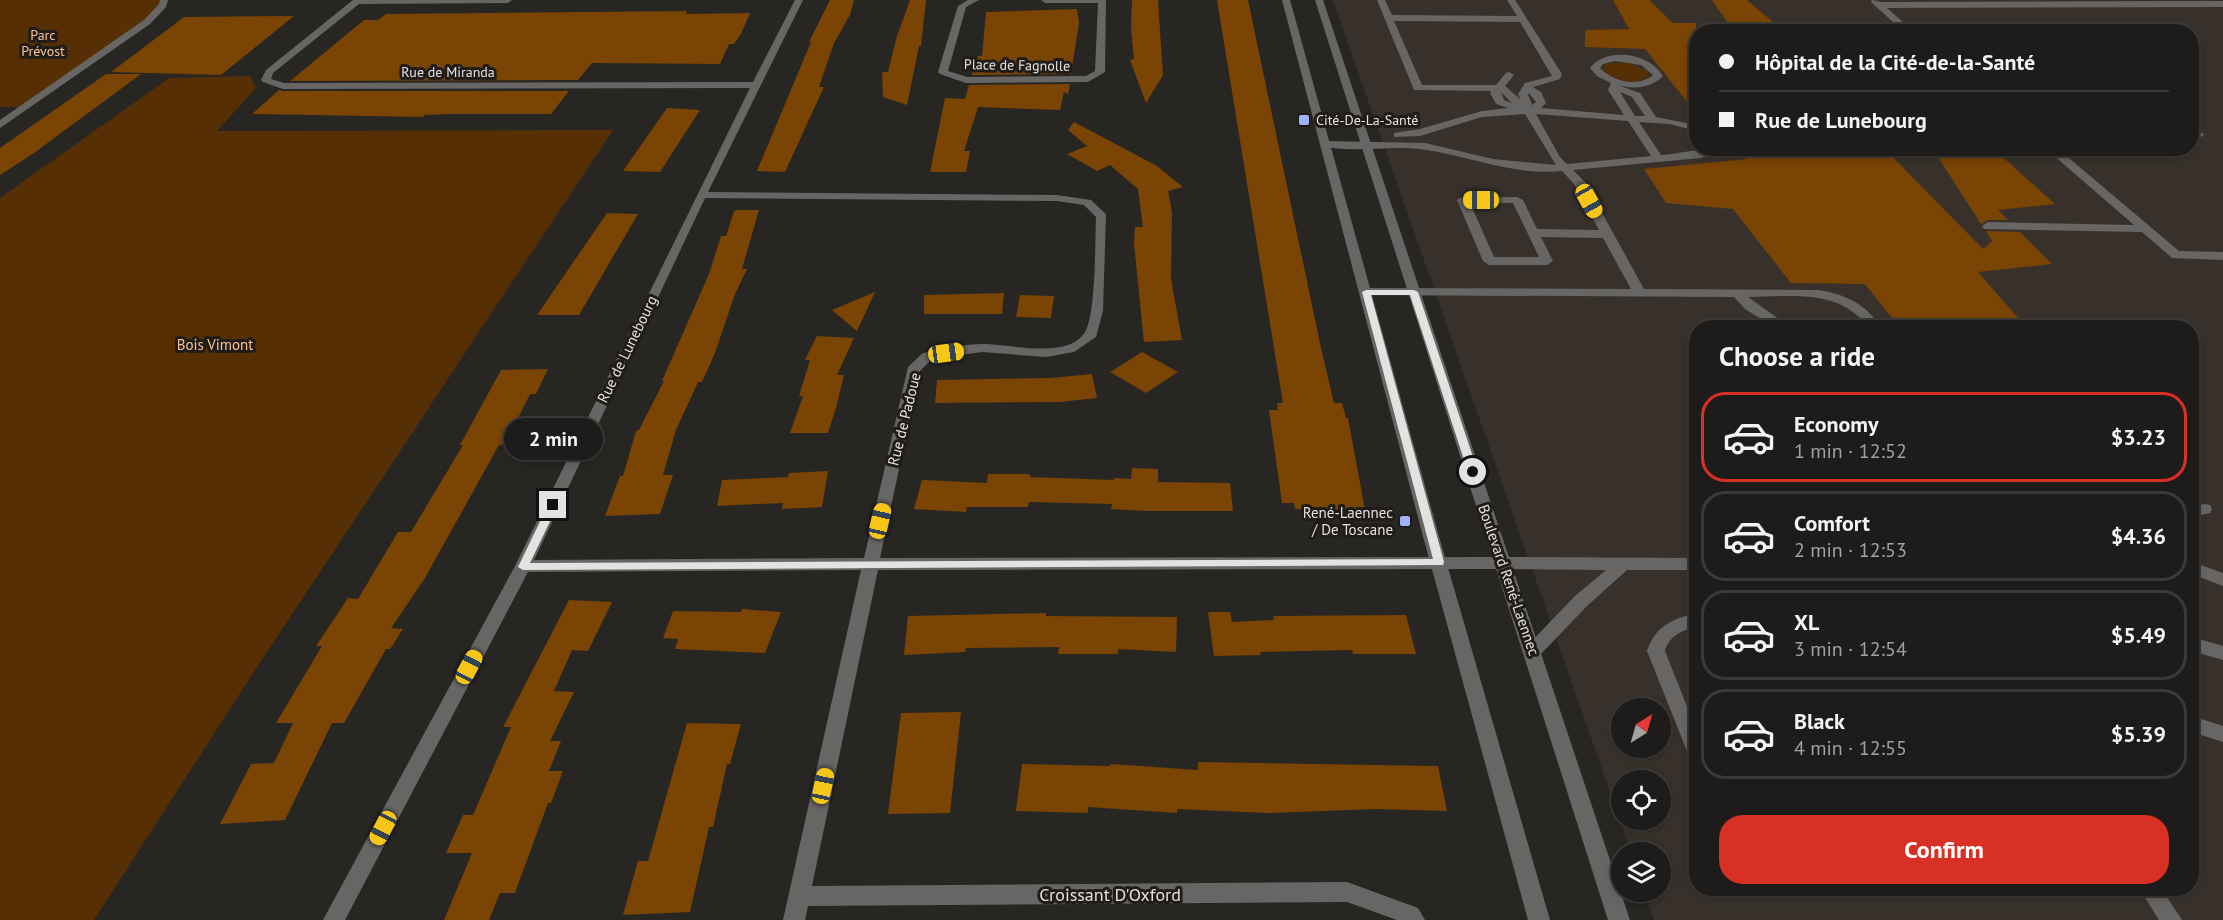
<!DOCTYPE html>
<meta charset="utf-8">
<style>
:root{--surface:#1e1c1a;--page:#2b2927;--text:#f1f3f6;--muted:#a1a1a2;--line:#3c3a39;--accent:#d93025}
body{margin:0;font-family:"PT Sans",sans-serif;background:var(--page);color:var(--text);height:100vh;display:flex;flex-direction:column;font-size:22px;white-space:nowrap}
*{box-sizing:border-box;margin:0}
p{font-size:20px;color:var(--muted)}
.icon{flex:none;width:33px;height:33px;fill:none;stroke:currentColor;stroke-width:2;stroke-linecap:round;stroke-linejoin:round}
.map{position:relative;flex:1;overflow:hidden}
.details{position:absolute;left:1689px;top:320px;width:510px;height:576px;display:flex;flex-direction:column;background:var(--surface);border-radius:24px;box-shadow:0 3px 9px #0003,0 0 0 2px var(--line)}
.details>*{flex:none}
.guide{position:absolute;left:1689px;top:24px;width:510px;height:132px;border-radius:24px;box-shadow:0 3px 9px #0003,0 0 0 2px var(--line);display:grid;align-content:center;height:132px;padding:0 30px;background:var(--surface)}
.needle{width:39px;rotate:37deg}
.controls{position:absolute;left:1611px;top:698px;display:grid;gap:12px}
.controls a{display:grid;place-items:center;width:60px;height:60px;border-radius:50%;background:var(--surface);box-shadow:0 3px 9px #0003,0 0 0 2px var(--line);font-size:30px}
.end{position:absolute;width:27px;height:27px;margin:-14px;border:8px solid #e4e2e0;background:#111;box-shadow:0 0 0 3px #111}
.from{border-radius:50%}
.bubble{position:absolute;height:42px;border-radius:21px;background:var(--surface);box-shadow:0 3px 9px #0003,0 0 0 2px var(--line);font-size:20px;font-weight:700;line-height:42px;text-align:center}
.car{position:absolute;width:18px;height:36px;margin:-18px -9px;border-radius:8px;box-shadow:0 0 4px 2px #0007;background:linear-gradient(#f5c518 24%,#345 0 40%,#f5c518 0 76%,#345 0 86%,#f5c518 0)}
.guide b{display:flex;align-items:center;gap:21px;height:57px;font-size:22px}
.guide b+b{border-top:2px solid var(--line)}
.guide i{width:15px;height:15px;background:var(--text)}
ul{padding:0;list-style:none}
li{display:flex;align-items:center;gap:18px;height:90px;margin:0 12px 9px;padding:0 18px;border:3px solid var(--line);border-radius:24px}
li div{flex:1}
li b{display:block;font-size:22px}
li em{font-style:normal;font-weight:700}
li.current{border-color:var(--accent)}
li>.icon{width:54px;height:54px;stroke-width:1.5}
h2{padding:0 30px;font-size:27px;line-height:72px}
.button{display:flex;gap:12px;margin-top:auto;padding:12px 30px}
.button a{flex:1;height:69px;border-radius:24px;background:var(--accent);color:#fff;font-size:24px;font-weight:700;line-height:69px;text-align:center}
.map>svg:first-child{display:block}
</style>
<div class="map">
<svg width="2223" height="920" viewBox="0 0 2223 920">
<rect width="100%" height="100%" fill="#282623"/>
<!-- built -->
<path fill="#38312b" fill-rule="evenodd" d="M1333,0H2223V920H1654L1644,891H1660V852H1631ZM1696,32H2192V148H1696ZM1696,327H2192V888H1696ZM1622,708H1660V747H1622ZM1622,780H1660V819H1622Z"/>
<!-- green -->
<g fill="#562f04">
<polygon points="0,0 164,0 147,22 28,107 0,107"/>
<path d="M1611,63H1628L1648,71L1649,76C1637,86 1613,81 1603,70V67Z"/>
<polygon points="250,76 256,88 217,131 613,130 257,667 94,920 0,920 0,198 169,78"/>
</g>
<!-- building -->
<g fill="#794404">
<polygon points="830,0 854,0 850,15 834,43 819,87 824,87 785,172 757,171 811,42 809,42"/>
<polygon points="910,0 926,0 921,46 919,46 907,105 883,97 882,72 888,72 897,36"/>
<polygon points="1132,0 1158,0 1163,75 1146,103 1130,60 1134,59 1131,29"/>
<polygon points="1217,0 1248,0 1321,348 1334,403 1342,403 1346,418 1348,418 1365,510 1295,509 1294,503 1282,503 1269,410 1278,410 1277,403 1283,403"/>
<polygon points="1613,0 1649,0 1673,23 1696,23 1696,113 1645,49 1585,47 1585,30 1629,29"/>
<polygon points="1712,0 1747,0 1785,32 1734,32"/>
<polygon points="1077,9 1079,23 1071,74 972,75 978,56 982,56 986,12"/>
<polygon points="687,11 686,14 750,13 741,34 734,44 729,44 720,64 592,63 578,80 290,81 364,20 378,20 386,14"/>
<polygon points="294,16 221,75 111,72 184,17"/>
<polygon points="106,74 141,74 34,153 0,175 0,148"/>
<polygon points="1070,84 1068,94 1064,92 1060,110 978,107 964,151 970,151 966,172 930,172 945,98 965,99 969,85"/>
<polygon points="279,90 283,91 569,91 551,114 450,114 424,115 423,117 252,114"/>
<polygon points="667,108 700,110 660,172 623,171"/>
<polygon points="1074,122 1157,166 1183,187 1168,191 1172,212 1171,279 1182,340 1144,342 1134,244 1135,227 1143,227 1138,189 1110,165 1097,171 1067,154 1087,146 1068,130"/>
<polygon points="1738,148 1884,148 1983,249 1992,241 1986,231 2020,232 2052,264 1978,272 2026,327 1926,327 1929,323 1896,323 1865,284 1791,283 1733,209 1666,203 1644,169 1747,159"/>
<polygon points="1932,148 1986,148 1988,151 1996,151 2055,204 1998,210 2008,220 1988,220 1981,224"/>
<polygon points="738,210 759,210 742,269 747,269 735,294 715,353 702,382 698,382 676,430 663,475 673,475 660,514 605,516 620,476 623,476 636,431 639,430 664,381 662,381 709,274 721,236 726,236 734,211"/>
<polygon points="607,213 638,214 579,315 537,315"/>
<polygon points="875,292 857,331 832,310"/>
<polygon points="1004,293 1002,314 924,314 924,295"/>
<polygon points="1020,295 1054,296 1051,318 1016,317"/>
<polygon points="817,336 854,338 837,375 844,375 836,408 828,433 790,433 803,396 799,396 810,360 805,360"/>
<polygon points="1142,352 1178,372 1146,393 1110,372"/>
<polygon points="548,369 536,394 530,394 505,444 499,445 425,578 391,628 403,629 390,649 386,649 344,723 332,723 285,820 220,824 251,764 274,763 293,723 276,723 322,646 316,646 348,598 358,599 398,532 411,532 463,445 460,445 501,370"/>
<polygon points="1092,374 1097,398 1060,402 935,403 937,380 1050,378"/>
<polygon points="1132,468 1158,469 1158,482 1230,483 1233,511 1146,511 1111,509 1112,504 1029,502 1028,507 967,507 966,512 914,509 922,480 987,483 988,474 1030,474 1030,477 1114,480 1114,478 1131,479"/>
<polygon points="828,471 822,507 782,509 783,503 717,506 722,480 788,477 789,473"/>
<polygon points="569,600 612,602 588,651 572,650 554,691 574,692 550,741 561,741 549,771 563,771 551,803 548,803 515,893 500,893 489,920 444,920 472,853 446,853 463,815 473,815 511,727 503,727"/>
<polygon points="742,609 781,612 765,653 675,649 678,639 663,638 673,611 741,612"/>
<polygon points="1208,612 1230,612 1232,622 1274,620 1273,616 1406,615 1416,654 1353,654 1352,650 1260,652 1261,655 1214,656"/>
<polygon points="1046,613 1046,616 1177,617 1176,652 1118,649 1118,654 1058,654 1059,647 966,648 965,652 904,655 908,616"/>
<polygon points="961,712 950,813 888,814 901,713"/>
<polygon points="687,723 741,724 730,764 727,764 713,827 709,827 690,912 623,915 638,861 648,861"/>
<polygon points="1198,762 1438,766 1447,811 1376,809 1269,813 1177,809 1177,813 1088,807 1088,813 1016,811 1022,764 1110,766 1111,764 1198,770"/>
</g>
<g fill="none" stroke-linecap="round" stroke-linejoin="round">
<!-- service -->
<g fill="#676665" fill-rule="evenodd">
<path d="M1377,0H1385L1392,15L1517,16L1507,0H1515L1562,74L1560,79L1533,87L1541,92L1546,103L1541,108L1624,115L1608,90L1611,83L1597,76L1590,68C1607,46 1650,53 1663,76C1652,88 1636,89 1620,86L1640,93L1656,117L1696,125V131L1670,124L1639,122L1661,155C1679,154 1701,148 1717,148C1712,155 1708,156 1700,158L1573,170L1585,182L1644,289L1819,290C1840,294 1859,300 1873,317L1874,327H1860V318C1831,289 1785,297 1748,297L1790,327H1774L1745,309L1734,297L1362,295L1360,292L1366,288L1631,289L1603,238L1541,237L1553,261L1547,265H1489L1483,261L1457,200L1459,198L1517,197L1523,200L1537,229L1599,230L1574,184L1562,171C1516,176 1471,157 1427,150C1392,144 1355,154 1321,146V142L1325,141L1425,143L1493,159L1556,165L1525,114L1482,117L1420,136L1394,137V133L1420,129L1482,111L1508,108L1496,104L1490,93L1491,91L1414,90ZM1394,21L1520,22L1552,76L1525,83L1518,94L1520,99L1505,86L1514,75L1509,72L1506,73L1496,85H1422ZM1615,61L1641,65L1653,75C1638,88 1612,81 1600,68L1603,64ZM1501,92L1512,103L1504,100ZM1620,92L1632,97L1645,116H1635ZM1529,93L1536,102L1532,105L1528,94ZM1536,114L1628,121L1651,156L1567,164L1560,157ZM1470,203H1513L1539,257H1494Z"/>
<polygon points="1872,0 1881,2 2223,1 2223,7 1887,8 1914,32 1904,32 1871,2"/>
<polygon points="2192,132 2203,133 2204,135 2199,138 2192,138"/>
<polygon points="2045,148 2057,148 2179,251 2223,252 2223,260 2172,258 2142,232 1984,229 1982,226 1988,222 2134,225"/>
<polygon points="2204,504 2210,505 2212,509 2210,513 2192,517 2192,507"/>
<polygon points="1503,557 1696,558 1696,570 1627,570 1587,606 1539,656 1533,658 1527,656 1524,651 1527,646 1575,596 1606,570 1503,569 1497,567 1495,563 1497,559"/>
<polygon points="2192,562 2223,573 2223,586 2192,574"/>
<path d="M1696,614V627C1682,630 1669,636 1665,651L1696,729V759L1689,757L1687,751L1647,651C1655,627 1672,618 1696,614Z"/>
<polygon points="2192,637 2223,646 2223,660 2192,651"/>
<polygon points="2192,716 2223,726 2223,742 2192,732"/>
<polygon points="1745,888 1774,888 1771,895 1764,898 1748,895"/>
<polygon points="2139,888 2161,888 2182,920 2159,920"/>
</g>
<!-- minor -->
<g fill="#676665" fill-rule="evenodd">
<polygon points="160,0 168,0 166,7 150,24 0,128 0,120 144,20 159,4"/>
<path d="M353,0H512L508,3L359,4L273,73L271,79L284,83L753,82L795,0H803L708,192L1057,195L1091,200L1106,214L1103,311L1096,337L1074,352L1046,357L982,352L932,359L920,371L880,558L1503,557L1509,559L1511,563L1509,567L1503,569L878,570L812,886L1347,882L1418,908L1425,920H1397L1347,902L808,906L805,920H783L861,570L528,572L345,920H323L515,566L750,88L283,89L263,82L261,80L266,70ZM705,198L1057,201L1084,205L1096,217C1095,241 1096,314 1085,332C1068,360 1010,344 983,344C965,344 946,349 928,352L923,353L908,367L864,558L534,560Z"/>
<polygon points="968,0 979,0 966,7 948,71 967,77 1086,76 1095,71 1098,3 1045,3 1041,0 1106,0 1105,72 1088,82 966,83 940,74 938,72 958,6"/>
</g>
<!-- tertiary -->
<g fill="#676665" fill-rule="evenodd">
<polygon points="1282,0 1290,0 1440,540 1550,920 1528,920 1424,540"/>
<polygon points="1315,0 1323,0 1630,920 1608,920"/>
</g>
</g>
<!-- route -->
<polygon fill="#e4e2e0" points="1366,290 1414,290 1418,292 1478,472 1473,475 1468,472 1410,295 1371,295 1444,562 1443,565 523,570 518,567 548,505 553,501 558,505 530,563 1433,559 1362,292"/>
<!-- markers -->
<g fill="#9fb3fd" stroke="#1f1c1a" stroke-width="2">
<rect x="1298" y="114" width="12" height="12" rx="3"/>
<rect x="1399" y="515" width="12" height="12" rx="3"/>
</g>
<g text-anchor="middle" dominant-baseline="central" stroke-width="6" stroke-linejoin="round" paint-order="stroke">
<!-- far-park labels -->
<g font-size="14" fill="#fcc290" stroke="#1f1c1a">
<text x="43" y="35">Parc<tspan x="43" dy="16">Prévost</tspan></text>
</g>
<!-- far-street labels -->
<g font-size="14" fill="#e4e2e0" stroke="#1f1c1a">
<text transform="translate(1017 65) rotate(1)">Place de Fagnolle</text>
<text x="448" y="72">Rue de Miranda</text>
</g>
<!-- far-poi labels -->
<g font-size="14" fill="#e4e2e0" stroke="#1f1c1a" text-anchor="start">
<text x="1316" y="120">Cité-De-La-Santé</text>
</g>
<!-- park labels -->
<g font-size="15" fill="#fcc290" stroke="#1f1c1a">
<text x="215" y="344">Bois Vimont</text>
</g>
<!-- street labels -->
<g font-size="15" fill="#e4e2e0" stroke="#1f1c1a">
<text transform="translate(627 349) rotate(-64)">Rue de Lunebourg</text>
<text transform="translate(904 419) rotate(-76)">Rue de Padoue</text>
<text transform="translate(1509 580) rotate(71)">Boulevard René-Laennec</text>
</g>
<!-- poi labels -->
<g font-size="15" fill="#e4e2e0" stroke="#1f1c1a" text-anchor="end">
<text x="1393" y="512">René-Laennec<tspan x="1393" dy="17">/ De Toscane</tspan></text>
</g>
<!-- near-street labels -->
<g font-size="18" fill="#e4e2e0" stroke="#1f1c1a">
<text x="1110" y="894">Croissant D'Oxford</text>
</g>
</g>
</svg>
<div class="controls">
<a><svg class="needle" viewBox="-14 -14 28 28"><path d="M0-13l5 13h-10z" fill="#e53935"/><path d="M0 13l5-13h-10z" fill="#a1a1a2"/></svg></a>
<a><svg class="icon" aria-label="locate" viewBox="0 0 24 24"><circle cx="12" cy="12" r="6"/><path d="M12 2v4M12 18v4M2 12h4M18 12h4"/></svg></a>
<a><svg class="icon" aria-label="layers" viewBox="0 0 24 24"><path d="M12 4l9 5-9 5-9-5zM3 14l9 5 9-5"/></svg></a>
</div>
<i class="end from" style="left:1473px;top:472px"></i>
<i class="end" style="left:553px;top:505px"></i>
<div class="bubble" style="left:504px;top:418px;width:99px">2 min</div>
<i class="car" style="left:1481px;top:200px;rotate:270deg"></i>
<i class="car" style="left:1589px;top:201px;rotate:151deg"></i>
<i class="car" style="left:946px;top:353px;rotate:82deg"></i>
<i class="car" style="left:880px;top:521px;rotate:13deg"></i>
<i class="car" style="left:469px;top:667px;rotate:28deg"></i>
<i class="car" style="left:823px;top:786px;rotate:12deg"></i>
<i class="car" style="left:383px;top:828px;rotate:208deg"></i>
<div class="guide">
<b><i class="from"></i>Hôpital de la Cité-de-la-Santé</b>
<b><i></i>Rue de Lunebourg</b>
</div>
<section class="details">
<h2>Choose a ride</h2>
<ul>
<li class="current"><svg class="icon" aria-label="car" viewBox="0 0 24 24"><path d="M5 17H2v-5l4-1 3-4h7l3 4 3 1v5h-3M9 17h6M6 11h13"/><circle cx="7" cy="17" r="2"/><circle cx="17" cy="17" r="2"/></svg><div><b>Economy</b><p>1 min · 12:52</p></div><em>$3.23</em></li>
<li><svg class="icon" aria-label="car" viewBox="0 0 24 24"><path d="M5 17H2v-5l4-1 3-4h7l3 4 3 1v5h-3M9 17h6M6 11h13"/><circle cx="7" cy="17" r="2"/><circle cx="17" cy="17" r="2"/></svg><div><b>Comfort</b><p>2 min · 12:53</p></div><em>$4.36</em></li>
<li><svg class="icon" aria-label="car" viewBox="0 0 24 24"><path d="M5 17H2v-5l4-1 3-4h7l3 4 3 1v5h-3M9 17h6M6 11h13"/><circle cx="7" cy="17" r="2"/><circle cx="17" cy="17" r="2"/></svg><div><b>XL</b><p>3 min · 12:54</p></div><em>$5.49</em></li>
<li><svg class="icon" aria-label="car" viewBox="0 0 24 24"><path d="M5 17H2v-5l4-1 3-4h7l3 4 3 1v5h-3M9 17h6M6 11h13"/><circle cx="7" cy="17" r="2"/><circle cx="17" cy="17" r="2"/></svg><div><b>Black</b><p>4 min · 12:55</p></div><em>$5.39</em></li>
</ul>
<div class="button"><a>Confirm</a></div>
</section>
</div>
